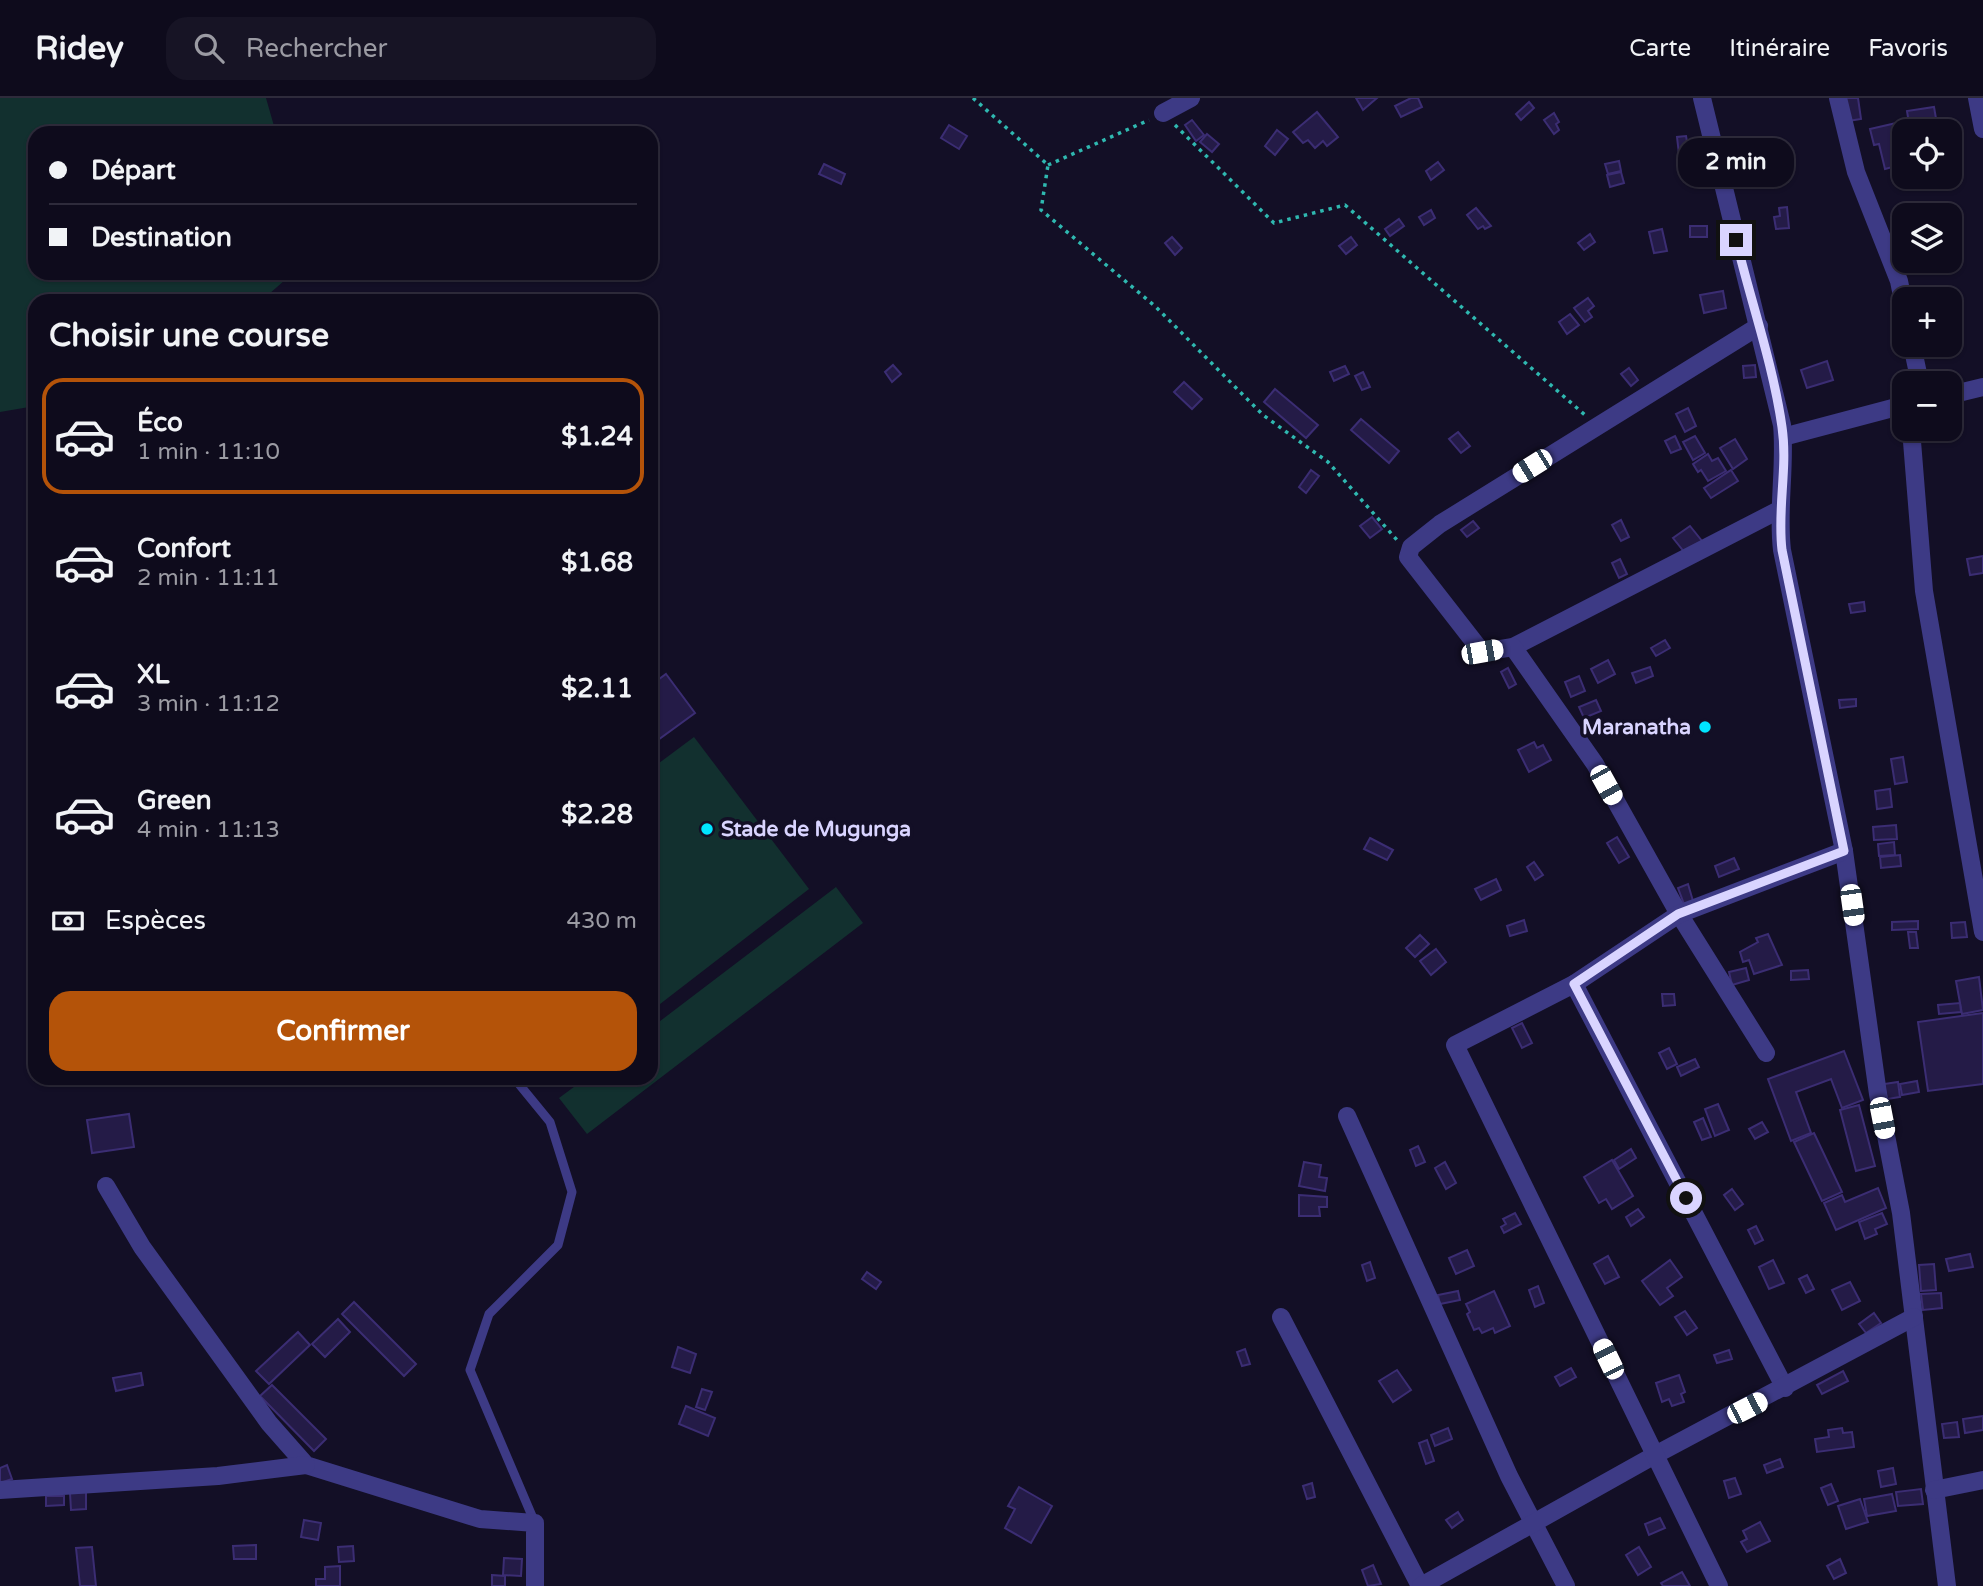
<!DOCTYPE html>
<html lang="fr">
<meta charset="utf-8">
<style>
:root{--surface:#0e0b1c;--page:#171425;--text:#f1f3f6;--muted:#9b9ba3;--line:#2e2b3b;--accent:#b45309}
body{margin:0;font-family:"Varela Round",sans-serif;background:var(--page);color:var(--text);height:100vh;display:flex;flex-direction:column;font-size:26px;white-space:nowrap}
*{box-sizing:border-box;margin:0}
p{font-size:23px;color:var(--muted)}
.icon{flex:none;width:38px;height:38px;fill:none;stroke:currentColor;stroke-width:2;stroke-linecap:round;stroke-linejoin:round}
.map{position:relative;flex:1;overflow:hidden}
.drawer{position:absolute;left:28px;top:196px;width:630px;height:791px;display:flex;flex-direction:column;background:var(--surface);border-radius:21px;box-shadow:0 2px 5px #0004,0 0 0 2px var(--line)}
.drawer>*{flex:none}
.top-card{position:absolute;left:28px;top:28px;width:630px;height:154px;border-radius:21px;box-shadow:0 2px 5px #0004,0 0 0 2px var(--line);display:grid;align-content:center;height:154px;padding:0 21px;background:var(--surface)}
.fabs{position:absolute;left:1892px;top:21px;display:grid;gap:14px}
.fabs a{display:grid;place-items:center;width:70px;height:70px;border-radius:14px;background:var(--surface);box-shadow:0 2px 5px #0004,0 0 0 2px var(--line);font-size:35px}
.end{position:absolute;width:32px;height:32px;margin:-16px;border:9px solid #d9d4ff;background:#111;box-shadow:0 0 0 4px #111}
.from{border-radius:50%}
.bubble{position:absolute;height:49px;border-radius:21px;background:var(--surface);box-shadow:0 2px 5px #0004,0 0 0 2px var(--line);font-size:23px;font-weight:700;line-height:49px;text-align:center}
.car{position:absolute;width:21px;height:42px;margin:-21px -10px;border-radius:9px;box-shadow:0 0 5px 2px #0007;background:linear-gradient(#fff 24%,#345 0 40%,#fff 0 76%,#345 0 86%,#fff 0)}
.top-card b{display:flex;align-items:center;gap:24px;height:66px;font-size:26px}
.top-card b+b{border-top:2px solid var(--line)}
.top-card i{width:18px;height:18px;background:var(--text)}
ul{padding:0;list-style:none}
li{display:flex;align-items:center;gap:21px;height:116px;margin:0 14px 10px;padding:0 7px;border:4px solid transparent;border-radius:21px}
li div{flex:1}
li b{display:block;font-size:26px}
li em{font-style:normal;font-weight:700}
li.on{border-color:var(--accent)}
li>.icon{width:63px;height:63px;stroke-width:1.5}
h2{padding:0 21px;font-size:32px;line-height:84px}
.pay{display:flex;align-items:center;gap:18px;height:77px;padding:0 21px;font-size:26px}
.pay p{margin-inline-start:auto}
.cta{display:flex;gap:14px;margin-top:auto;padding:14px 21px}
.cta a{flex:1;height:80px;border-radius:21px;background:var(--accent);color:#fff;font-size:28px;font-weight:700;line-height:80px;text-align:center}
header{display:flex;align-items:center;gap:42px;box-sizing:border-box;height:98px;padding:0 35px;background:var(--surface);border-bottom:2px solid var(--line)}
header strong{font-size:33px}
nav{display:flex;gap:38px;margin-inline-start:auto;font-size:24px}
.search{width:490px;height:63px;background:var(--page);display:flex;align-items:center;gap:18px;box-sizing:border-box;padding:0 24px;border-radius:21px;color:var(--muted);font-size:26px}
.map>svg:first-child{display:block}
</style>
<header>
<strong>Ridey</strong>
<div class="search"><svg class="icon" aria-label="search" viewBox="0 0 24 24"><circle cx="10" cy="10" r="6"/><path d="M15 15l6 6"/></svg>Rechercher</div>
<nav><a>Carte</a><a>Itinéraire</a><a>Favoris</a></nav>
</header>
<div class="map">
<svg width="1983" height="1488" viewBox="0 0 1983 1488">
<rect width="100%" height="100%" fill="#130f26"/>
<!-- green -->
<g fill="#12302f">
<polygon points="0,0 266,0 276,35 35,35 35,175 293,175 261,203 35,203 35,308 0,314"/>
<polygon points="694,639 809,791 651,913 651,671"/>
<polygon points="836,789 863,825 587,1036 559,1000 586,980 651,980 651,930"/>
</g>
<!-- building -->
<g fill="#241b47" stroke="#3b2d73" stroke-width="2">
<polygon points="1356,0 1377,0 1363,12"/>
<polygon points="1411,0 1418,0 1422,9 1401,19 1395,8"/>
<polygon points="1845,0 1858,0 1861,21 1848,23"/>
<polygon points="1529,4 1534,10 1521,22 1516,16"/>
<polygon points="1934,9 1938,32 1910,32 1907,13"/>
<polygon points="1317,14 1338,39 1327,48 1323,43 1315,50 1308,42 1303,45 1293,34"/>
<polygon points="1554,15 1559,24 1556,26 1559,32 1554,36 1544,22"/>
<polygon points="1192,22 1204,37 1196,43 1185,27"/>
<polygon points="1905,23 1907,33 1904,33 1903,44 1904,62 1899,63 1900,67 1885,71 1879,46 1874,47 1870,31"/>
<polygon points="949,27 967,38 959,51 941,40"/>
<polygon points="1277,32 1288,41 1275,57 1265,48"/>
<polygon points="1207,36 1219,46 1212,54 1200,44"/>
<polygon points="1686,38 1689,54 1679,56 1677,39"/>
<polygon points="1619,63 1621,73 1608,76 1605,66"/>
<polygon points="1438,64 1444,72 1431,82 1426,73"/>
<polygon points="824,66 845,76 841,86 819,76"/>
<polygon points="1621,74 1624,85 1610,89 1607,77"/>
<polygon points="1787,109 1789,130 1776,131 1774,119 1780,118 1779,110"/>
<polygon points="1476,110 1491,128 1485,131 1483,128 1478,131 1467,117"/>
<polygon points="1431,112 1435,120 1424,127 1419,119"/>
<polygon points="1399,121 1404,128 1390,138 1385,131"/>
<rect x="1690" y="128" width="17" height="11"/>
<polygon points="1662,131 1667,153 1654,155 1649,134"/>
<polygon points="1590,136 1595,144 1584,152 1578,145"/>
<polygon points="1172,139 1182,150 1175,157 1165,145"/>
<polygon points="1351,139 1357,147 1346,156 1339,148"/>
<polygon points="1723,193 1726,210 1704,215 1700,197"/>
<polygon points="1588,200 1594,208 1588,213 1592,219 1585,224 1574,210"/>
<polygon points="1570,216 1579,227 1567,236 1559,224"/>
<polygon points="1827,263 1833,282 1807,290 1801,272"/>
<polygon points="893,267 901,276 892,284 885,274"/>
<polygon points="1755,267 1756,279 1744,280 1743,268"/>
<polygon points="1345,268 1349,276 1334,283 1330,274"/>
<polygon points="1629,270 1638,282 1631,288 1621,276"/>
<polygon points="1363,274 1370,289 1362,292 1355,278"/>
<polygon points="1184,284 1202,301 1192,311 1174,294"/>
<polygon points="1275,291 1318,327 1306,340 1264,304"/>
<polygon points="1688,310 1696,328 1685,334 1676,316"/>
<polygon points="1361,321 1399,353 1389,365 1351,332"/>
<polygon points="1922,331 1944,331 1945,339 1923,341"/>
<polygon points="1458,334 1470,348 1461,355 1449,341"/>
<polygon points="1675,338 1681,351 1671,355 1665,343"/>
<polygon points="1695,338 1705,355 1693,362 1683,344"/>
<polygon points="1735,341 1747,361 1733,371 1720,350"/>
<polygon points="1708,356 1712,363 1718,360 1726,373 1708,383 1701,372 1698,374 1693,366"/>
<polygon points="1311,372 1319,378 1306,395 1299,389"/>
<polygon points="1731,372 1738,383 1711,400 1704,390"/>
<polygon points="1372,419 1382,431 1370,440 1360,428"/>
<polygon points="1621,422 1629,439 1621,443 1612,427"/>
<polygon points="1473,423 1479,430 1467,439 1461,432"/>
<polygon points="1690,428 1702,443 1685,455 1673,440"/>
<polygon points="1983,458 1983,475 1970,477 1967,461"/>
<polygon points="1620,461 1627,476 1619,480 1612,465"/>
<polygon points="1864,504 1865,513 1851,515 1849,506"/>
<polygon points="1665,542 1670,550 1656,558 1651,550"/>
<polygon points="1608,562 1615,576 1598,585 1591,571"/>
<polygon points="1650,569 1653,578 1636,585 1632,575"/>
<polygon points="1508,570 1516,586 1509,590 1501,574"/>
<polygon points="666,576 695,615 651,647 651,587"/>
<polygon points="1579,578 1585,593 1571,599 1565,584"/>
<polygon points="1856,601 1856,608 1840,610 1839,602"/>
<polygon points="1596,602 1601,613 1584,620 1579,609"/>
<polygon points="1534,644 1537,650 1543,647 1551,662 1529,674 1518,652"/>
<polygon points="1903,659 1907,684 1895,686 1891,661"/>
<polygon points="1890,691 1892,709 1877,711 1875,693"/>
<polygon points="1896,727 1897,741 1874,742 1873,729"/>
<polygon points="1617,739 1629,759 1619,765 1607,745"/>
<polygon points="1370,740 1393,752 1387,762 1364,751"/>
<polygon points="1894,744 1895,757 1879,758 1878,746"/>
<polygon points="1900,757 1901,768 1881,770 1880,759"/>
<polygon points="1734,760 1739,771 1719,779 1715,768"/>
<polygon points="1534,764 1543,777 1535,782 1527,769"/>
<polygon points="1496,781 1501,792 1481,802 1475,791"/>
<polygon points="1688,786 1693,803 1684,806 1678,790"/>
<polygon points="1524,822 1527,833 1510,838 1507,828"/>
<polygon points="1918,823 1918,831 1892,832 1892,824"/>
<polygon points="1965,824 1967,839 1952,840 1951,825"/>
<polygon points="1908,834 1916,834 1918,850 1910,850"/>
<polygon points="1768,836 1782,867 1754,876 1749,862 1743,864 1740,854 1758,844 1756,840"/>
<polygon points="1420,837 1429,846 1415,859 1406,850"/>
<polygon points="1436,851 1446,864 1431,877 1420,863"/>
<polygon points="1746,870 1749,882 1732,887 1729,874"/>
<polygon points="1808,872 1809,881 1791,882 1791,873"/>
<polygon points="1979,879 1983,912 1962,916 1956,883"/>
<polygon points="1662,896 1674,896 1675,907 1663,908"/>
<polygon points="1960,905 1961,914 1939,916 1938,907"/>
<polygon points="1983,915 1983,986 1928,993 1918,924"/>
<polygon points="1522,925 1532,945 1522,950 1512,930"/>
<polygon points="1669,950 1677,966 1667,971 1659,955"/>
<polygon points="1844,953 1863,1002 1842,1010 1831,981 1796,994 1811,1035 1791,1043 1768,981"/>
<polygon points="1695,961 1699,969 1681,978 1677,969"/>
<polygon points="1917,983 1919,994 1902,997 1900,986"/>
<polygon points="1898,984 1900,999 1887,1001 1884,986"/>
<polygon points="1718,1006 1729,1032 1715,1038 1705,1011"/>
<polygon points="1859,1007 1875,1068 1856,1073 1840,1012"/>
<polygon points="129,1016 134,1049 92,1055 87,1022"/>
<polygon points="1703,1020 1711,1039 1702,1042 1694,1024"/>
<polygon points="1762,1024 1768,1034 1755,1041 1749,1031"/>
<polygon points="1814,1035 1842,1094 1822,1103 1794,1044"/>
<polygon points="1418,1048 1425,1064 1416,1068 1410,1052"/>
<polygon points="1631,1051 1636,1060 1619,1071 1614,1062"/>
<polygon points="1612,1062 1633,1098 1612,1111 1606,1101 1599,1105 1584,1079"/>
<polygon points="1304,1064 1321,1067 1319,1079 1327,1080 1325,1093 1299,1088"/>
<polygon points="1445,1064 1456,1085 1446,1091 1435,1070"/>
<polygon points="1878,1090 1886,1110 1836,1132 1824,1105 1842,1097 1845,1104"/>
<polygon points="1732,1091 1743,1106 1735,1112 1724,1097"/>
<polygon points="1299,1097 1327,1099 1327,1109 1319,1109 1320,1118 1299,1118"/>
<polygon points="1638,1111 1644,1119 1631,1128 1626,1119"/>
<polygon points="1515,1115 1521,1126 1504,1135 1501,1129 1506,1126 1503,1121"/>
<polygon points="1882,1115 1887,1126 1875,1131 1877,1136 1865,1141 1859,1124"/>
<polygon points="1756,1128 1763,1142 1755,1146 1748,1132"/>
<polygon points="1467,1152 1474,1168 1456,1176 1449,1160"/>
<polygon points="1970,1156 1973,1169 1949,1173 1946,1161"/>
<polygon points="1608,1158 1619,1179 1605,1186 1594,1166"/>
<polygon points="1670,1162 1682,1179 1667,1190 1673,1198 1660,1207 1642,1183"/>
<polygon points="1773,1162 1784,1185 1769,1191 1759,1169"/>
<polygon points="1370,1164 1375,1180 1367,1183 1362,1167"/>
<polygon points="1934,1166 1936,1192 1921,1193 1919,1167"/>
<polygon points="867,1174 881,1184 876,1191 862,1181"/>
<polygon points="1807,1177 1814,1191 1806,1195 1799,1181"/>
<polygon points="1850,1184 1860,1203 1842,1212 1832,1192"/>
<polygon points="1538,1188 1544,1205 1535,1209 1529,1192"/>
<polygon points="1458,1193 1460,1202 1440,1206 1438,1197"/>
<polygon points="1494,1193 1510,1228 1495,1235 1493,1230 1482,1235 1479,1230 1474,1232 1467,1216 1470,1214 1466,1206"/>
<polygon points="1941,1195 1942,1210 1923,1212 1921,1196"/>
<polygon points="354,1204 416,1266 404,1278 342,1216"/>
<polygon points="1685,1213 1697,1230 1687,1237 1675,1219"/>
<polygon points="1874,1215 1881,1225 1866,1235 1859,1226"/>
<polygon points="338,1221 350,1234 325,1259 312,1246"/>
<polygon points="298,1234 310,1247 269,1286 256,1273"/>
<polygon points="678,1249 696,1256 690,1275 672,1269"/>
<polygon points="1245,1251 1250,1266 1242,1268 1237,1254"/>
<polygon points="1729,1252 1732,1261 1717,1265 1714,1257"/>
<polygon points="1571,1270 1576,1279 1560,1288 1555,1279"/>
<polygon points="1397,1272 1411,1292 1393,1304 1379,1283"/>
<polygon points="1843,1273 1848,1283 1822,1296 1817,1287"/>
<polygon points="141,1275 143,1287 116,1293 113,1280"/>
<polygon points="1679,1277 1685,1294 1681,1296 1684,1304 1672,1308 1669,1301 1662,1304 1656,1285"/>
<polygon points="272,1287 326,1341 314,1353 260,1298"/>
<polygon points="702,1291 712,1294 705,1312 696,1309"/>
<polygon points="686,1308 715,1320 708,1338 679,1326"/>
<polygon points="1983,1318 1983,1332 1965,1335 1963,1321"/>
<polygon points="1957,1324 1959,1339 1944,1340 1942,1326"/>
<polygon points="1448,1330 1452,1341 1435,1348 1431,1337"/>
<polygon points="1842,1330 1843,1335 1852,1334 1854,1349 1817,1354 1815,1341 1829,1339 1828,1332"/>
<polygon points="1427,1342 1434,1363 1426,1366 1419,1345"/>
<polygon points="1780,1361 1783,1369 1767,1375 1764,1367"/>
<polygon points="7,1367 12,1381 0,1385 0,1370"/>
<polygon points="1893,1370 1896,1386 1881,1389 1878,1373"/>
<polygon points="1735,1380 1741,1396 1729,1400 1724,1383"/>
<polygon points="1312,1385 1315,1399 1307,1401 1303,1388"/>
<polygon points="1831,1386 1838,1403 1828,1407 1821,1390"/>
<polygon points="1019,1389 1052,1408 1031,1445 1005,1430 1015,1411 1008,1408"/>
<polygon points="1921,1391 1923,1406 1898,1408 1896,1394"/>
<polygon points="86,1394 86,1411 71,1412 70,1395"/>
<polygon points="1892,1396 1896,1413 1867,1418 1864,1401"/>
<polygon points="46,1398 64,1398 64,1407 46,1408"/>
<polygon points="1860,1401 1868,1424 1846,1431 1838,1408"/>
<polygon points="1458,1414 1463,1422 1452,1430 1446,1422"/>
<polygon points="1660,1420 1665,1430 1649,1437 1645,1426"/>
<polygon points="304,1422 321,1425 318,1442 301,1439"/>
<polygon points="1760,1424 1770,1443 1747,1454 1741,1444 1747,1441 1743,1433"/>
<polygon points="256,1447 256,1461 234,1461 233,1448"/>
<polygon points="353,1448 354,1463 339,1464 338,1449"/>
<polygon points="92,1449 96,1488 80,1488 76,1450"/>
<polygon points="1639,1449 1651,1469 1638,1477 1626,1457"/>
<polygon points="504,1460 522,1461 521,1478 503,1477"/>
<polygon points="1840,1461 1846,1475 1834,1481 1827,1468"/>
<polygon points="1373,1467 1381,1486 1368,1488 1362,1472"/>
<polygon points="340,1468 340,1488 316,1488 316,1481 325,1481 325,1469"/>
<polygon points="1682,1474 1690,1488 1663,1488 1661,1485"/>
<polygon points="492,1477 505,1478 505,1488 492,1488"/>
</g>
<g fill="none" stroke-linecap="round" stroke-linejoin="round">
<!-- path -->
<g stroke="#2fb8b0" stroke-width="3.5" stroke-dasharray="3.5 5" stroke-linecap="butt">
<polyline points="973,0 1048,67 1041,112 1156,209 1263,317 1328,364 1397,442"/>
<polyline points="1175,27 1274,125 1345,107 1585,317"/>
<polyline points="1048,67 1149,22"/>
</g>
<!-- lane -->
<polyline stroke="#3d3a85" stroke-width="9" points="514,980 550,1024 572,1094 558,1147 489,1216 470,1272 535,1425"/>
<!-- street -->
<g stroke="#3d3a85" stroke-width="18">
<path d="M1702,0L1782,327C1786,369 1777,410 1782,452L1844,753L1878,996L1901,1115L1947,1488"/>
<polyline points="1838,0 1856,74 1899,183 1904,208"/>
<polyline points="1977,0 1983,31"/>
<polyline points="1163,15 1191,0"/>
<polyline points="1759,228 1440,426 1411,449 1408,459 1482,554 1513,549 1779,412"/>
<polyline points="1912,247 1920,285"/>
<polyline points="1950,297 1983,289"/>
<polyline points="1911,331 1924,493 1983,834"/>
<polyline points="1783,339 1904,307"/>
<polyline points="1513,549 1595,666 1679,816 1766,955"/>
<polyline points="1574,886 1785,1290"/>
<polyline points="1347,1018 1509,1378 1566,1488"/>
<polyline points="106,1088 142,1149 269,1325 306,1367 480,1421 535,1425 535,1488"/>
<polyline points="1281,1219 1420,1488"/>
<polyline points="0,1392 218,1378 306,1367"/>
<polyline points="1934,1392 1983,1382"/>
<polyline points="1421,1488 1655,1357 1914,1219"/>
<polyline points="1719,1488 1455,947 1574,886 1679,816 1844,753"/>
</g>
</g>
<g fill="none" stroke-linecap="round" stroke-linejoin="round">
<!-- route -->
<path stroke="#d9d4ff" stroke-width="9" d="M1686,1100L1574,886L1678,816L1844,753L1782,452C1777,411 1788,370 1782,329C1773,266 1751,204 1736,142"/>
</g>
<!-- markers -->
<g fill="#00e5ff" stroke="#130f26" stroke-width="2.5">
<circle cx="1705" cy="629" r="7"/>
<circle cx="707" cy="731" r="7"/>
</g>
<g text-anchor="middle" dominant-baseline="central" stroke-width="7" stroke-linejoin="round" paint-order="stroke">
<!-- poi labels -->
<g font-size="21" font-weight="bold" fill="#d9d4ff" stroke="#130f26" text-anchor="end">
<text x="1691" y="629">Maranatha</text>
<text x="721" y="731" text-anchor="start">Stade de Mugunga</text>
</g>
</g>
</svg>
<div class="fabs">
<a><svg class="icon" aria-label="locate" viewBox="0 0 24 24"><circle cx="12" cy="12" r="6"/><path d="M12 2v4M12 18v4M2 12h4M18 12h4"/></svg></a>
<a><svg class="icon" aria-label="layers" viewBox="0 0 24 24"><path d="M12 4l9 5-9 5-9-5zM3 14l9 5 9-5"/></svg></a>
<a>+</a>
<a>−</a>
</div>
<i class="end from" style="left:1686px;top:1100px"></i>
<i class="end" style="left:1736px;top:142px"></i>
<div class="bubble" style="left:1678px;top:40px;width:116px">2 min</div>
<i class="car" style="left:1532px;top:368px;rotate:238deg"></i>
<i class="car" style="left:1482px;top:554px;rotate:80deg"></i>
<i class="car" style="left:1606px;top:687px;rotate:151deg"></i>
<i class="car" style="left:1852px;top:807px;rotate:172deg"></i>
<i class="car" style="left:1882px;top:1020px;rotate:169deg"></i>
<i class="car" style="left:1608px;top:1261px;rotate:334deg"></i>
<i class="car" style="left:1747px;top:1310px;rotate:63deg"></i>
<div class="top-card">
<b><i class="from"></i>Départ</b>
<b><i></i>Destination</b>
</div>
<section class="drawer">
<h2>Choisir une course</h2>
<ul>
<li class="on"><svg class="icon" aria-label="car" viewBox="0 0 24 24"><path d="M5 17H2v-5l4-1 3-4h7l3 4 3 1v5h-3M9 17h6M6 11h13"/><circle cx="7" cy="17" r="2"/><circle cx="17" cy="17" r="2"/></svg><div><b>Éco</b><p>1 min · 11:10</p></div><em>$1.24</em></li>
<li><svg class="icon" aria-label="car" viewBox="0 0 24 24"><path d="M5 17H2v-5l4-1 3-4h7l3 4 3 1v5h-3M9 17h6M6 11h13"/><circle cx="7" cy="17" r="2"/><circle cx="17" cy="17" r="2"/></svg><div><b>Confort</b><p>2 min · 11:11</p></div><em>$1.68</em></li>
<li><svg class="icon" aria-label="car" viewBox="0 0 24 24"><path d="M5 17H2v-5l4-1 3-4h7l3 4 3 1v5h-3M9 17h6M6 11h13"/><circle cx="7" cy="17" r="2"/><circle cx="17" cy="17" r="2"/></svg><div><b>XL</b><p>3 min · 11:12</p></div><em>$2.11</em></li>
<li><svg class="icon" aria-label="car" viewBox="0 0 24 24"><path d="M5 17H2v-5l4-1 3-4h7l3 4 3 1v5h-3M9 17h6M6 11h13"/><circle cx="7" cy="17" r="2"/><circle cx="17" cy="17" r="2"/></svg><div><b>Green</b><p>4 min · 11:13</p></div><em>$2.28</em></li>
</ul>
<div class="pay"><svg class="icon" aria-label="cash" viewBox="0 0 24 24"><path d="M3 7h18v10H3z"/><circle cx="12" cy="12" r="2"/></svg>Espèces<p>430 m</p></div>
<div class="cta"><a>Confirmer</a></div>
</section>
</div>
